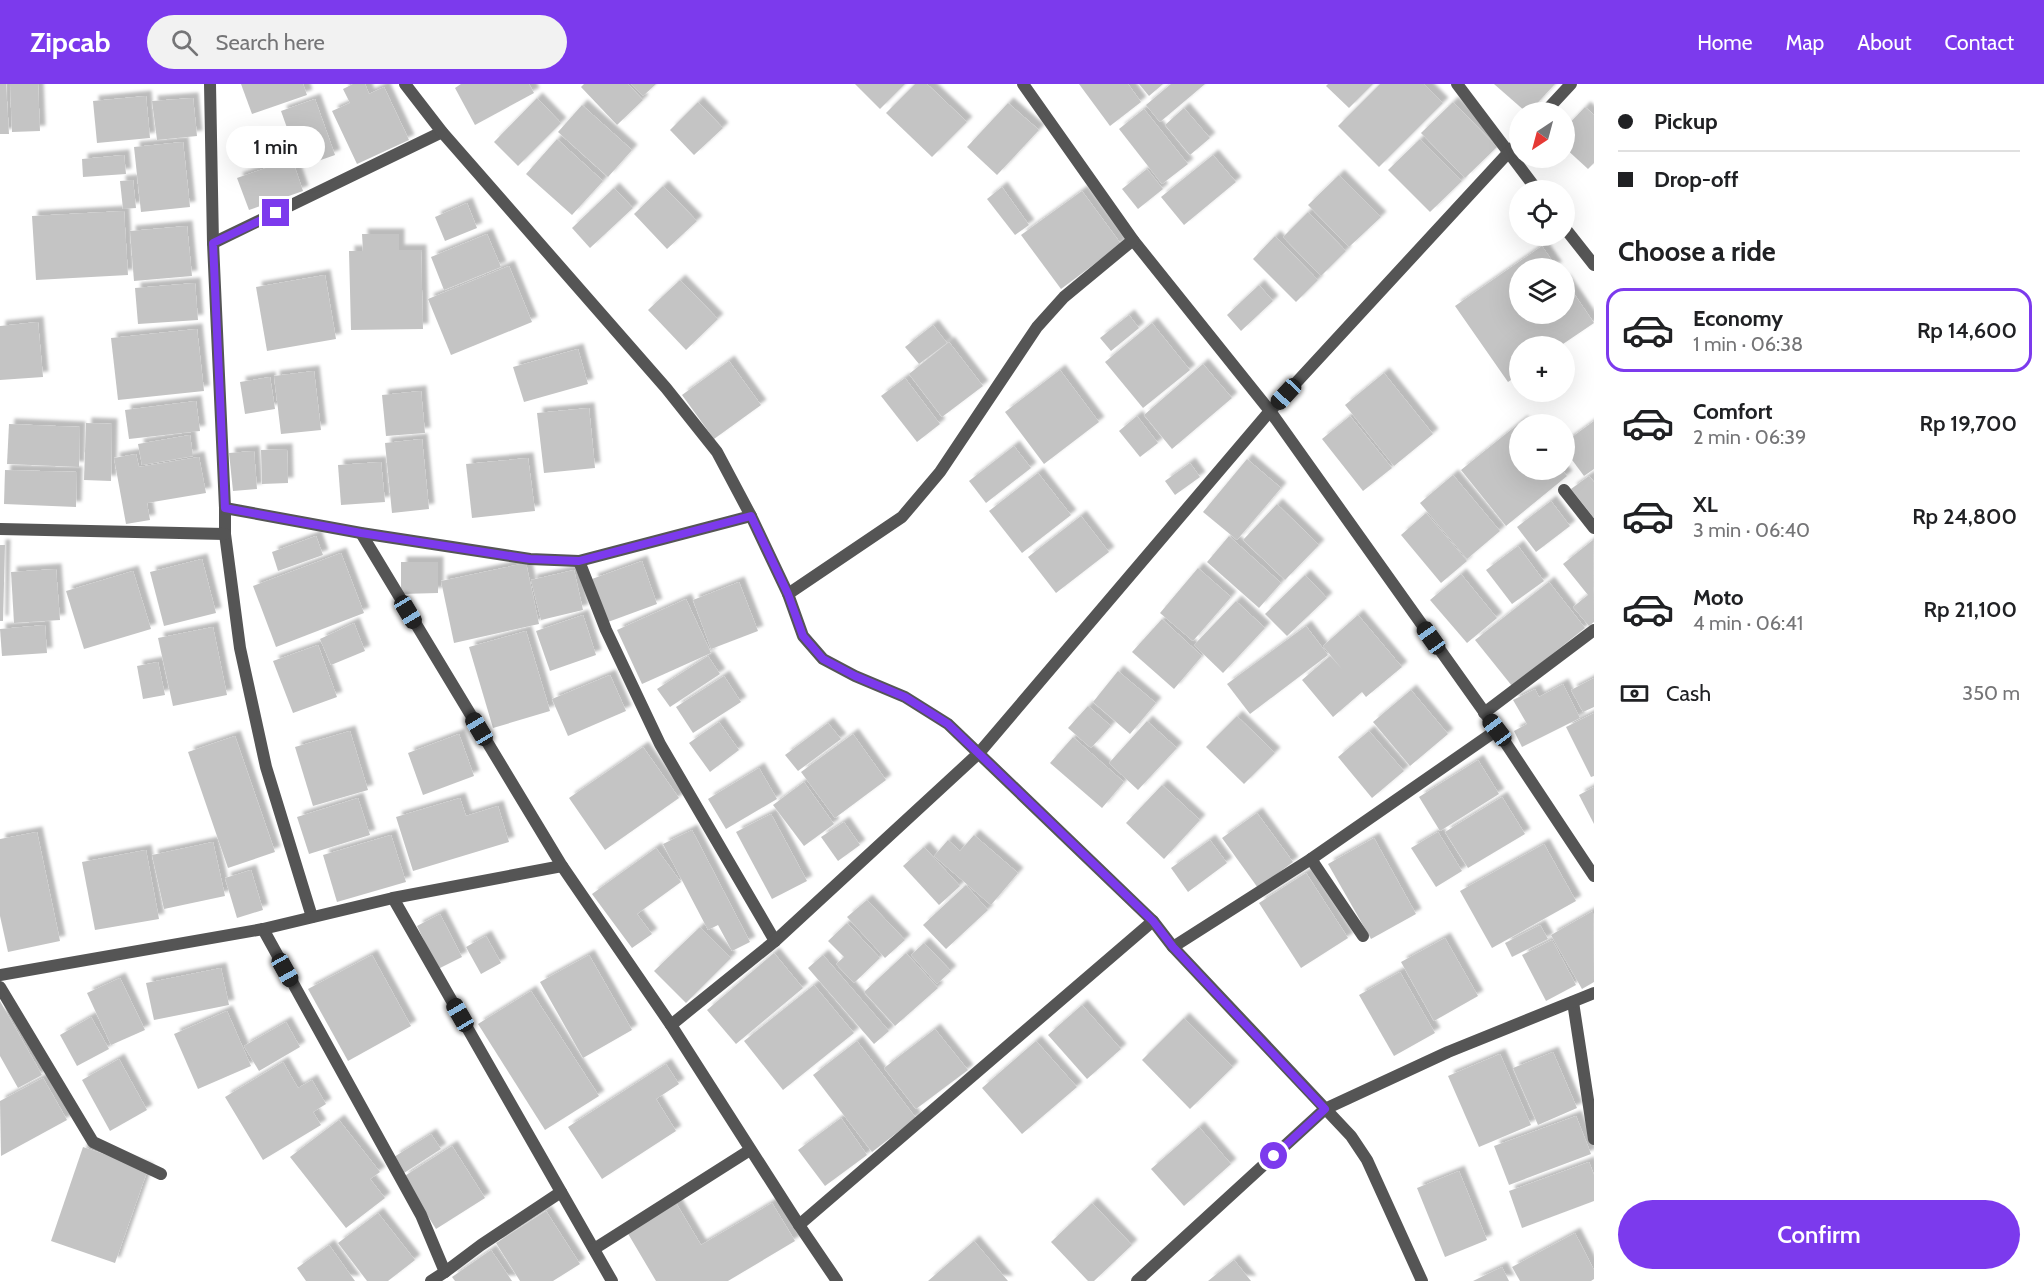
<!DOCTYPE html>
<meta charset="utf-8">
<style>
:root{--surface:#fff;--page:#f2f2f2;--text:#202124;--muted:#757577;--line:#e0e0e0;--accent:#7c3aed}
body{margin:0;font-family:Cabin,sans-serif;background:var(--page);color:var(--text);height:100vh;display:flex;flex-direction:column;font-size:22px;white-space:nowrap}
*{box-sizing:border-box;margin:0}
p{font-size:20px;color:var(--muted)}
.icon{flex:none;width:33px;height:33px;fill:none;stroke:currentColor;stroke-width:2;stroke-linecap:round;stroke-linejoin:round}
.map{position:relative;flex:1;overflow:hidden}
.panel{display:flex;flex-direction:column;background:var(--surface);width:450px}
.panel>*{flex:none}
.top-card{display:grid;align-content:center;height:132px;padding:0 24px;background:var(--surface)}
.needle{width:39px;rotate:216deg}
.tools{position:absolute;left:1509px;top:18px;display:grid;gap:12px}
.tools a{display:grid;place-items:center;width:66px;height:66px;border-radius:50%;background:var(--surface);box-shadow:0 6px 24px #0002;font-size:30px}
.end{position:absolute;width:27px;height:27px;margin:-14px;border:8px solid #7c3aed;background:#fff;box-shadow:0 0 0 3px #fff}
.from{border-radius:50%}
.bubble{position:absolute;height:42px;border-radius:21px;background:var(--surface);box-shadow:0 6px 24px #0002;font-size:20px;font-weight:600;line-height:42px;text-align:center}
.car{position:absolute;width:18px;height:36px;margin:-18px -9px;border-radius:8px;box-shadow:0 0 4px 2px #0007;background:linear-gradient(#222 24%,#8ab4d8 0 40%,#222 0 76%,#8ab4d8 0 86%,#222 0)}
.top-card b{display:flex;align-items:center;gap:21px;height:57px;font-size:22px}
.top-card b+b{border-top:2px solid var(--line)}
.top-card i{width:15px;height:15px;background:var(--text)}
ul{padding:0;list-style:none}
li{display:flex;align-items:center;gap:18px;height:84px;margin:0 12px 9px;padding:0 12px;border:3px solid transparent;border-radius:18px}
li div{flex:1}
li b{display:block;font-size:22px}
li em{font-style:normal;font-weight:600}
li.active{border-color:var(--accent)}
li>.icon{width:54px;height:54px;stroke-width:1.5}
h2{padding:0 24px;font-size:27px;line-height:72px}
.pay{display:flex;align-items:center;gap:15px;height:66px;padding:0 24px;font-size:22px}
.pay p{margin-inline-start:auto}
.button{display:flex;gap:12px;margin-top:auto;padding:12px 24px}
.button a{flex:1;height:69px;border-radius:36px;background:var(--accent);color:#fff;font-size:24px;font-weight:600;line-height:69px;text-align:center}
header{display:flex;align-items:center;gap:36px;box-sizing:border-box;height:84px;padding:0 30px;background:var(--accent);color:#fff}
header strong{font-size:28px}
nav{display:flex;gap:33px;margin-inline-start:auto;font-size:21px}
.search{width:420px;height:54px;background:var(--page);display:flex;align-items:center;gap:15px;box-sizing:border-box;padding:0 21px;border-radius:33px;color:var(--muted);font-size:22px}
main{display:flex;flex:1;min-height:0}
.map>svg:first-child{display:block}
</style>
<header>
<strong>Zipcab</strong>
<div class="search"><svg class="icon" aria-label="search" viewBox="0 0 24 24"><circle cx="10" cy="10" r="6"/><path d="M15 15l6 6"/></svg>Search here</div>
<nav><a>Home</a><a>Map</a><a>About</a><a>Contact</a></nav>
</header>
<main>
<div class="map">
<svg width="1594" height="1197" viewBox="0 0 1594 1197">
<defs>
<filter id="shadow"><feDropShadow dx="5.5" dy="-5.5" stdDeviation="1.5" flood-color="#0004"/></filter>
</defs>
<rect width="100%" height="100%" fill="#fff"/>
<!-- building -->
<g fill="#c4c4c4" filter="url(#shadow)">
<polygon points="0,0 6,0 9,50 0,50"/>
<polygon points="10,0 38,0 40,47 12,48"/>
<polygon points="241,0 303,0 307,11 252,30"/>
<polygon points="353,0 365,0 369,10 384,3 409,56 357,80 332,27 350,19 343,5"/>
<polygon points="461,0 529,0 534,9 475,41 455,4"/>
<polygon points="584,0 628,0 643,16 617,41 581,3"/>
<polygon points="631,0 656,0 643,12"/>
<polygon points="855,0 905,0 880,25"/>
<polygon points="915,0 927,0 967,38 932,73 886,29"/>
<polygon points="1079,0 1128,0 1141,18 1110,42"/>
<polygon points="1139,0 1163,0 1149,12"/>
<polygon points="1171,0 1205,0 1160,38 1146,21"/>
<polygon points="1328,0 1373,0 1349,24 1326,2"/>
<polygon points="1380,0 1424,0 1443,19 1379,83 1338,42"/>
<polygon points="1494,0 1555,0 1529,28 1526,28"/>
<polygon points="146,12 150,54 97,59 93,17"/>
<polygon points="193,14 197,52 157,56 152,17"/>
<polygon points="537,14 561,39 518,82 494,58"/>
<polygon points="315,15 335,71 301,83 281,27"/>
<polygon points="698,18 723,44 694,71 670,46"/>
<polygon points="1453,18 1497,63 1465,94 1421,49"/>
<polygon points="1008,19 1039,46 997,91 967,63"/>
<polygon points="582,21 632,66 608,93 558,48"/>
<polygon points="1585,23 1594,31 1594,79 1588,85 1564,63 1564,45"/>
<polygon points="1184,24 1210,54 1190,71 1165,41"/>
<polygon points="1144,25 1188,80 1162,100 1119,45"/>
<polygon points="557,55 603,97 572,131 526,90"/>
<polygon points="1420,55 1462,97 1430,128 1388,86"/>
<polygon points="183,58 190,123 141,128 134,63"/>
<polygon points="124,71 126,90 83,93 82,75"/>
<polygon points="1213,71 1236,98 1184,141 1161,113"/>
<polygon points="292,75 303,107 249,126 237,94"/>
<polygon points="1147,85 1163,105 1138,125 1122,105"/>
<polygon points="1339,91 1381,133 1349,163 1308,121"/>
<polygon points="133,96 136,124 123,125 120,97"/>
<polygon points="663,102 697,137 667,165 634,130"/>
<polygon points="1002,103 1029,141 1015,151 987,115"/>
<polygon points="614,104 633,124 590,164 572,144"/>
<polygon points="1082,107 1121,160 1061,205 1021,151"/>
<polygon points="467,119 477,144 445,157 435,133"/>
<polygon points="124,127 128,191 36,196 32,132"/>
<polygon points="1308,128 1346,167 1321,192 1283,153"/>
<polygon points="187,142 192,192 134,197 130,147"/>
<polygon points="362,150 399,150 399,166 421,166 423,245 351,246 349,167 363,167"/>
<polygon points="487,150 501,183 444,206 431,173"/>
<polygon points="1275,152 1318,196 1296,218 1253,175"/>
<polygon points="1542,162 1557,184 1520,184 1520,230 1564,230 1564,195 1594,239 1560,262 1520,262 1520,290 1508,298 1455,222"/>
<polygon points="509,182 532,238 451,271 428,215"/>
<polygon points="325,191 336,255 267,267 256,203"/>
<polygon points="680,196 718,235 686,266 648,226"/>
<polygon points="195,199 198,236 138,240 135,204"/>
<polygon points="1259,201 1273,217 1241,247 1227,231"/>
<polygon points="1129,231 1139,244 1111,267 1100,254"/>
<polygon points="38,238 43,293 0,296 0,242"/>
<polygon points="1152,239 1190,286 1143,324 1105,278"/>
<polygon points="933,241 947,259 919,280 905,263"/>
<polygon points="197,245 204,307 118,316 111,254"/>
<polygon points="949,258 983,302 942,333 909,290"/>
<polygon points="578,265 588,300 524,318 513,283"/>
<polygon points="729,277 761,321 714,355 682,311"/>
<polygon points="1203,280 1232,314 1172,365 1144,331"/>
<polygon points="1060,286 1099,338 1044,380 1005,328"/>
<polygon points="314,287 321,346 281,350 274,292"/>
<polygon points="1384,289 1433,350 1394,382 1345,321"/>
<polygon points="270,293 275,325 245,330 240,298"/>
<polygon points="905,294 940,340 917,358 881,312"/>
<polygon points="421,307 425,349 386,352 382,311"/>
<polygon points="196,317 200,347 129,355 125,326"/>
<polygon points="589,324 595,384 544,389 537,329"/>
<polygon points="1137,332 1158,359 1140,373 1119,347"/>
<polygon points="1350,332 1392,384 1363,407 1322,355"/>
<polygon points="1522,337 1525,340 1520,340 1520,386 1562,386 1567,392 1506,442 1461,386"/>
<polygon points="1594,337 1594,385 1584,392 1564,365 1564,359"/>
<polygon points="86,339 112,340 111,397 84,396"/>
<polygon points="9,340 80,343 79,383 7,380"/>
<polygon points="190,351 193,372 142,381 138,360"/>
<polygon points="422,355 429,425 392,429 385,359"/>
<polygon points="1014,362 1031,384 986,419 969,397"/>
<polygon points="287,365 288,399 262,400 261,366"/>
<polygon points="254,367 257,405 233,407 229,369"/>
<polygon points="136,370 139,383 199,373 206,409 147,419 150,436 126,440 114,374"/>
<polygon points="528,374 535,427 472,434 466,380"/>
<polygon points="1247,375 1281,404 1237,456 1203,428"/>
<polygon points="381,378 385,418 341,421 338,381"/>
<polygon points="1190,379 1200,393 1175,411 1165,397"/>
<polygon points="5,386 77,388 76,423 4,420"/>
<polygon points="1038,389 1071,431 1022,469 989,427"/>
<polygon points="1453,391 1500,447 1467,475 1420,419"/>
<polygon points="1589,392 1594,398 1594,434 1571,405"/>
<polygon points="1551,417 1570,442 1536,468 1517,443"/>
<polygon points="1277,420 1319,461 1285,496 1243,456"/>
<polygon points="1426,429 1467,477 1441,499 1401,451"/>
<polygon points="1081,432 1109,468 1056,509 1028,473"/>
<polygon points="316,452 323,471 278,487 272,468"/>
<polygon points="1229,452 1281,499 1259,524 1207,478"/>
<polygon points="1593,456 1594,538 1589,542 1573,523 1588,511 1563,480"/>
<polygon points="0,461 5,461 3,537 0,537"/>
<polygon points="1518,462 1544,497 1512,520 1486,486"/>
<polygon points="341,469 364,529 276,563 253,502"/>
<polygon points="202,475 216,529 164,542 150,488"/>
<polygon points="642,477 657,520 608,538 592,495"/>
<polygon points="401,478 438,478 438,509 401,510"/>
<polygon points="526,479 539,540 454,559 441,497"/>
<polygon points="1198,484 1231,513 1193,557 1160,529"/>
<polygon points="56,485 60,536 14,539 11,488"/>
<polygon points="574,486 583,526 541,536 531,496"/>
<polygon points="133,487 151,545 84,565 66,507"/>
<polygon points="1461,490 1497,534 1467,559 1430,516"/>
<polygon points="1305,491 1327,514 1287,552 1265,530"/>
<polygon points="739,498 758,547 711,565 693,516"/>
<polygon points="1549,498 1585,544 1512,602 1475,556"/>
<polygon points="686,515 711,569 642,600 617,546"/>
<polygon points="1236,517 1265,544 1223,589 1194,561"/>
<polygon points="583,531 596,571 550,587 536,547"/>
<polygon points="1358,531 1402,583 1366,613 1362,608 1333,633 1302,596 1330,572 1342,585 1323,562"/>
<polygon points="1162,535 1202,572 1174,605 1132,568"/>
<polygon points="354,539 365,567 331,581 320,555"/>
<polygon points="45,541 47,569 2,572 0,545"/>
<polygon points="1306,542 1328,571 1250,630 1227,600"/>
<polygon points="213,543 227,611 173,622 158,554"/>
<polygon points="526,547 550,627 493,644 469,563"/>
<polygon points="318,561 337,613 293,629 273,577"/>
<polygon points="708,572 720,590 670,623 657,605"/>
<polygon points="158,578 165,611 143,615 137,582"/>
<polygon points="1118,587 1156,619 1130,650 1093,618"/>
<polygon points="610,591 626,627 568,652 552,615"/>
<polygon points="724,592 741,618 693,649 676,623"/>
<polygon points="1594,594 1594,623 1583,628 1571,606"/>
<polygon points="1563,600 1580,634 1522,663 1514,647 1527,640 1513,616 1535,605 1539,613"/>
<polygon points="1411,606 1448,650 1410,682 1373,638"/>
<polygon points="1088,622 1111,642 1091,664 1068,644"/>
<polygon points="1594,629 1594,692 1591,693 1566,643"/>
<polygon points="1237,632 1275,669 1244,700 1206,663"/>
<polygon points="1147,637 1177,664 1138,706 1109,679"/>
<polygon points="719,638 739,666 710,688 689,659"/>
<polygon points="828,639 841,655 798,687 785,671"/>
<polygon points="350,647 368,706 313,722 295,663"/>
<polygon points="1369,647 1404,687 1372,714 1338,673"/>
<polygon points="459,650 474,692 423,711 408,669"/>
<polygon points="853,650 886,696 835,734 801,688"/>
<polygon points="235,652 275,768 228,784 188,668"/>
<polygon points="1073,653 1124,698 1102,724 1050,679"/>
<polygon points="643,663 679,714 605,766 569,714"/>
<polygon points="1478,676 1499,710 1440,747 1419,713"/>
<polygon points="759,684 777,715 726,745 708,715"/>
<polygon points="804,698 834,740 804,762 773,721"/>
<polygon points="1162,701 1200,736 1164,775 1126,739"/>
<polygon points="1594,703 1594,740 1579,711"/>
<polygon points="1502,713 1525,750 1468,784 1445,748"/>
<polygon points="358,714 370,751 309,770 297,733"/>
<polygon points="460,714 466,732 498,722 509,758 413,787 396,733"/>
<polygon points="1257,729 1293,778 1258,804 1222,754"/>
<polygon points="771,730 807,797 772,815 736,748"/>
<polygon points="844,738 860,761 838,777 821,753"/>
<polygon points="692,746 750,858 732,867 718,841 708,846 663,760"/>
<polygon points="37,748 60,857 8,868 0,832 0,755"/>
<polygon points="1438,748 1462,787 1436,803 1411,764"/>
<polygon points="391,751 406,798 337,818 323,771"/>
<polygon points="974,751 1018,789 991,821 934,772 948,756 960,767"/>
<polygon points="1374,754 1416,830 1371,855 1328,780"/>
<polygon points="1210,756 1227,779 1188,808 1171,784"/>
<polygon points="213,758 225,812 164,825 152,771"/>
<polygon points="1544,760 1576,817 1492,864 1460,807"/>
<polygon points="924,763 960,802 939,821 903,782"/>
<polygon points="656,764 681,798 637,830 652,850 632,864 592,810"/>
<polygon points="146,766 159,835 95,846 82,778"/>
<polygon points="251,786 263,826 237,834 225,794"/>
<polygon points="1306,789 1348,854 1301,884 1259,819"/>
<polygon points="966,801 988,826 946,865 923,841"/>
<polygon points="867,816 905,856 885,874 847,833"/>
<polygon points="1593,827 1594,898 1582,905 1551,851"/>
<polygon points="440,830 462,873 438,885 417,842"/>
<polygon points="847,839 880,874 854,899 836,880 844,873 828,857"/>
<polygon points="1540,841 1548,855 1512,873 1505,859"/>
<polygon points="700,843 731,874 686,919 654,887"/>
<polygon points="486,852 501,879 481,890 466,863"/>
<polygon points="1445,854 1478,912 1434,937 1401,878"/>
<polygon points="1552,856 1576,901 1546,917 1522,871"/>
<polygon points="924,859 951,887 937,900 911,871"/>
<polygon points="774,869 803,904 736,960 707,926"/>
<polygon points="906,869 938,904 895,942 864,908"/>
<polygon points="372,871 411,942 348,977 308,905"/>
<polygon points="589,871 632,946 583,974 540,898"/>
<polygon points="823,871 889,947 874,960 808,884"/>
<polygon points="221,884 229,921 154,936 146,899"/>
<polygon points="1400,888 1435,949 1394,972 1359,911"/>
<polygon points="120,894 145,946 111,961 87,909"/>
<polygon points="814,901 854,949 783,1006 744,957"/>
<polygon points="531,907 599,1012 545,1046 478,940"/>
<polygon points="0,917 42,991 18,1004 0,972"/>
<polygon points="1082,921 1121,965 1087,995 1048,951"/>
<polygon points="227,927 251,982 198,1005 174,950"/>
<polygon points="91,933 109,965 77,982 60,951"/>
<polygon points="1184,934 1233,983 1190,1025 1142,976"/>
<polygon points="286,938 300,963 259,987 244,962"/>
<polygon points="935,945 968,986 916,1025 884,984"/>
<polygon points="857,957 916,1034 872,1068 813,991"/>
<polygon points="1036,957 1077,1003 1022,1050 982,1004"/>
<polygon points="1553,968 1577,1024 1538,1041 1513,984"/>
<polygon points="1500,970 1531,1041 1479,1063 1448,992"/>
<polygon points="119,975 147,1026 110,1047 82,996"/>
<polygon points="283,978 298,1004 312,996 326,1020 313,1028 321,1041 263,1076 225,1013"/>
<polygon points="666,980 679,1000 656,1015 676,1047 602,1095 568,1043"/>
<polygon points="43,994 67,1036 1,1072 0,1017"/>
<polygon points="1576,1032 1591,1070 1509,1101 1494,1062"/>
<polygon points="841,1034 867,1071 825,1102 798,1066"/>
<polygon points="339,1036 380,1088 370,1095 385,1114 346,1144 290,1073"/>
<polygon points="1199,1043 1231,1080 1184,1122 1151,1085"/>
<polygon points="431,1050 441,1065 404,1089 394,1073"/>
<polygon points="452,1062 485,1114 436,1145 403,1093"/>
<polygon points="83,1063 148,1085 115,1179 51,1157"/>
<polygon points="1589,1078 1594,1091 1594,1117 1522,1144 1509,1107"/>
<polygon points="1459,1087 1487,1156 1445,1173 1417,1104"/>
<polygon points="676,1119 701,1161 772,1119 795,1157 728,1197 656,1197 627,1148"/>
<polygon points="1092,1119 1132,1161 1094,1197 1088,1197 1051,1158"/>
<polygon points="546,1127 580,1180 553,1197 520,1197 496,1159"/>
<polygon points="378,1129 415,1176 388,1197 367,1197 338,1159"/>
<polygon points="1575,1149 1594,1186 1594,1195 1591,1197 1520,1197 1512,1183"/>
<polygon points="974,1157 1008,1197 928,1197"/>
<polygon points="329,1161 355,1197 306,1197 297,1184"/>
<polygon points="491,1166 512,1197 455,1197 452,1193"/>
<polygon points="1234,1176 1251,1197 1208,1197"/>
<polygon points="1502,1183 1509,1197 1473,1197"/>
</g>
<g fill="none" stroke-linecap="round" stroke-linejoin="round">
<!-- street -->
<g stroke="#555" stroke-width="12">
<polyline points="210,0 213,159 225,424 225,450 240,564 266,683 312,833"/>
<polyline points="1023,0 1133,156 1270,327 1497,646 1594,792"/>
<polyline points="1457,0 1537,106"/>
<polyline points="1545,28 1571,0"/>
<polyline points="1564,143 1594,181"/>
<polyline points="213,159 442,48"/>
<polyline points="1564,406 1594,444"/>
<polyline points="225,424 361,449 530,475 579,477 751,432 717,368 666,304 442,48 405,0"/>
<polyline points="751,432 788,510 803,552 823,575 855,592 905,613 948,640 1153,837"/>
<polyline points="0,445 225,450"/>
<polyline points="361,449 562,782 671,941 799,1141 837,1197"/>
<polyline points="579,477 606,546 660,660 775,857"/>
<polyline points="788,510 902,433 940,388 1037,243 1064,213 1133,156"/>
<polyline points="1484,629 1594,546"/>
<polyline points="1311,775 1363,852"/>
<polyline points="393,814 612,1197"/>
<polyline points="263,845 421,1131 445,1188 481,1161 561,1108"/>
<polyline points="1173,863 1311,775 1497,646"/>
<polyline points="0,891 263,845 393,814 562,782"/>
<polyline points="0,903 93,1058 161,1090"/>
<polyline points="1573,918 1594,1055"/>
<polyline points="671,941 775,857 979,669 1270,327 1520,56"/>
<polyline points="799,1141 1153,837 1173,863 1351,1052 1367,1076 1422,1197"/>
<polyline points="594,1165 750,1066"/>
<polyline points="431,1197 445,1188"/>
<polyline points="1137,1197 1325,1025 1448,968 1594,909"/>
</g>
</g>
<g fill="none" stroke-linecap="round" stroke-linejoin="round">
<!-- route -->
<polyline stroke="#7c3aed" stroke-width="8" points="276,129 213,159 225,424 361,449 530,475 579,477 751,432 788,510 803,552 823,575 855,592 905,613 948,640 1153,837 1173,863 1325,1025 1274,1072"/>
</g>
</svg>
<div class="tools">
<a><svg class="needle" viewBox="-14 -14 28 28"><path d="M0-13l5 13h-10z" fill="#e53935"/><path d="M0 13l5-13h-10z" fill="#757577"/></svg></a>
<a><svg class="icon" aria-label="locate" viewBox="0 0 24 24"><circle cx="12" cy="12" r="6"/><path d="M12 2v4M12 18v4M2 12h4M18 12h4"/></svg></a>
<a><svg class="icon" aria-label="layers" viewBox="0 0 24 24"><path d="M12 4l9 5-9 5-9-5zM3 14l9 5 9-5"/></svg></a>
<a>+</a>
<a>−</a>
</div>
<i class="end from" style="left:1274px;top:1072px"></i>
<i class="end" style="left:276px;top:129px"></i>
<div class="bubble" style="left:226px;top:42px;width:99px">1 min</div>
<i class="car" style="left:1286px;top:310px;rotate:223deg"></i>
<i class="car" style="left:408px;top:528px;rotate:149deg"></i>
<i class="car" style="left:1431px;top:554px;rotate:325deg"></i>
<i class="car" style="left:479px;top:645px;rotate:329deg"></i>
<i class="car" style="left:1497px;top:646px;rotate:323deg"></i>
<i class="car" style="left:285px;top:886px;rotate:151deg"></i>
<i class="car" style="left:460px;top:931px;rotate:330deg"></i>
</div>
<section class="panel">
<div class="top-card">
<b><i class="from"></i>Pickup</b>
<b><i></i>Drop-off</b>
</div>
<h2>Choose a ride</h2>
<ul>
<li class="active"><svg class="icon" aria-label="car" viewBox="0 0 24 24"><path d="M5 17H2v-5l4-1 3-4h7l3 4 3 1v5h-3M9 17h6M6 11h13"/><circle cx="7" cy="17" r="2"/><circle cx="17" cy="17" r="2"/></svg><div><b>Economy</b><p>1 min · 06:38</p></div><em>Rp 14,600</em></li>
<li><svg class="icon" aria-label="car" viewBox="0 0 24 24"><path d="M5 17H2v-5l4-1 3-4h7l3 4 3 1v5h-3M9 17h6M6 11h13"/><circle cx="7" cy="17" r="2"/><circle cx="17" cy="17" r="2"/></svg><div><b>Comfort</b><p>2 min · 06:39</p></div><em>Rp 19,700</em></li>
<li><svg class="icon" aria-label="car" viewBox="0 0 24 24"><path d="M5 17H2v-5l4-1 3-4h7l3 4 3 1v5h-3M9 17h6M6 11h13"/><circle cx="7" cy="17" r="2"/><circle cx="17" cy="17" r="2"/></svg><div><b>XL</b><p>3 min · 06:40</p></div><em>Rp 24,800</em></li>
<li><svg class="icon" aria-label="car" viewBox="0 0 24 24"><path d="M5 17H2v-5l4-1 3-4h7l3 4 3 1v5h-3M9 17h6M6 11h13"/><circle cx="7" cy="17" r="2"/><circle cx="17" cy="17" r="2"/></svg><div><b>Moto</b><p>4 min · 06:41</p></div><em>Rp 21,100</em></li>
</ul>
<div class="pay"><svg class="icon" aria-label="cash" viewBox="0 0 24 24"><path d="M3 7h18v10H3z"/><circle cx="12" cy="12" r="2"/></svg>Cash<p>350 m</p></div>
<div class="button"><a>Confirm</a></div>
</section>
</main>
